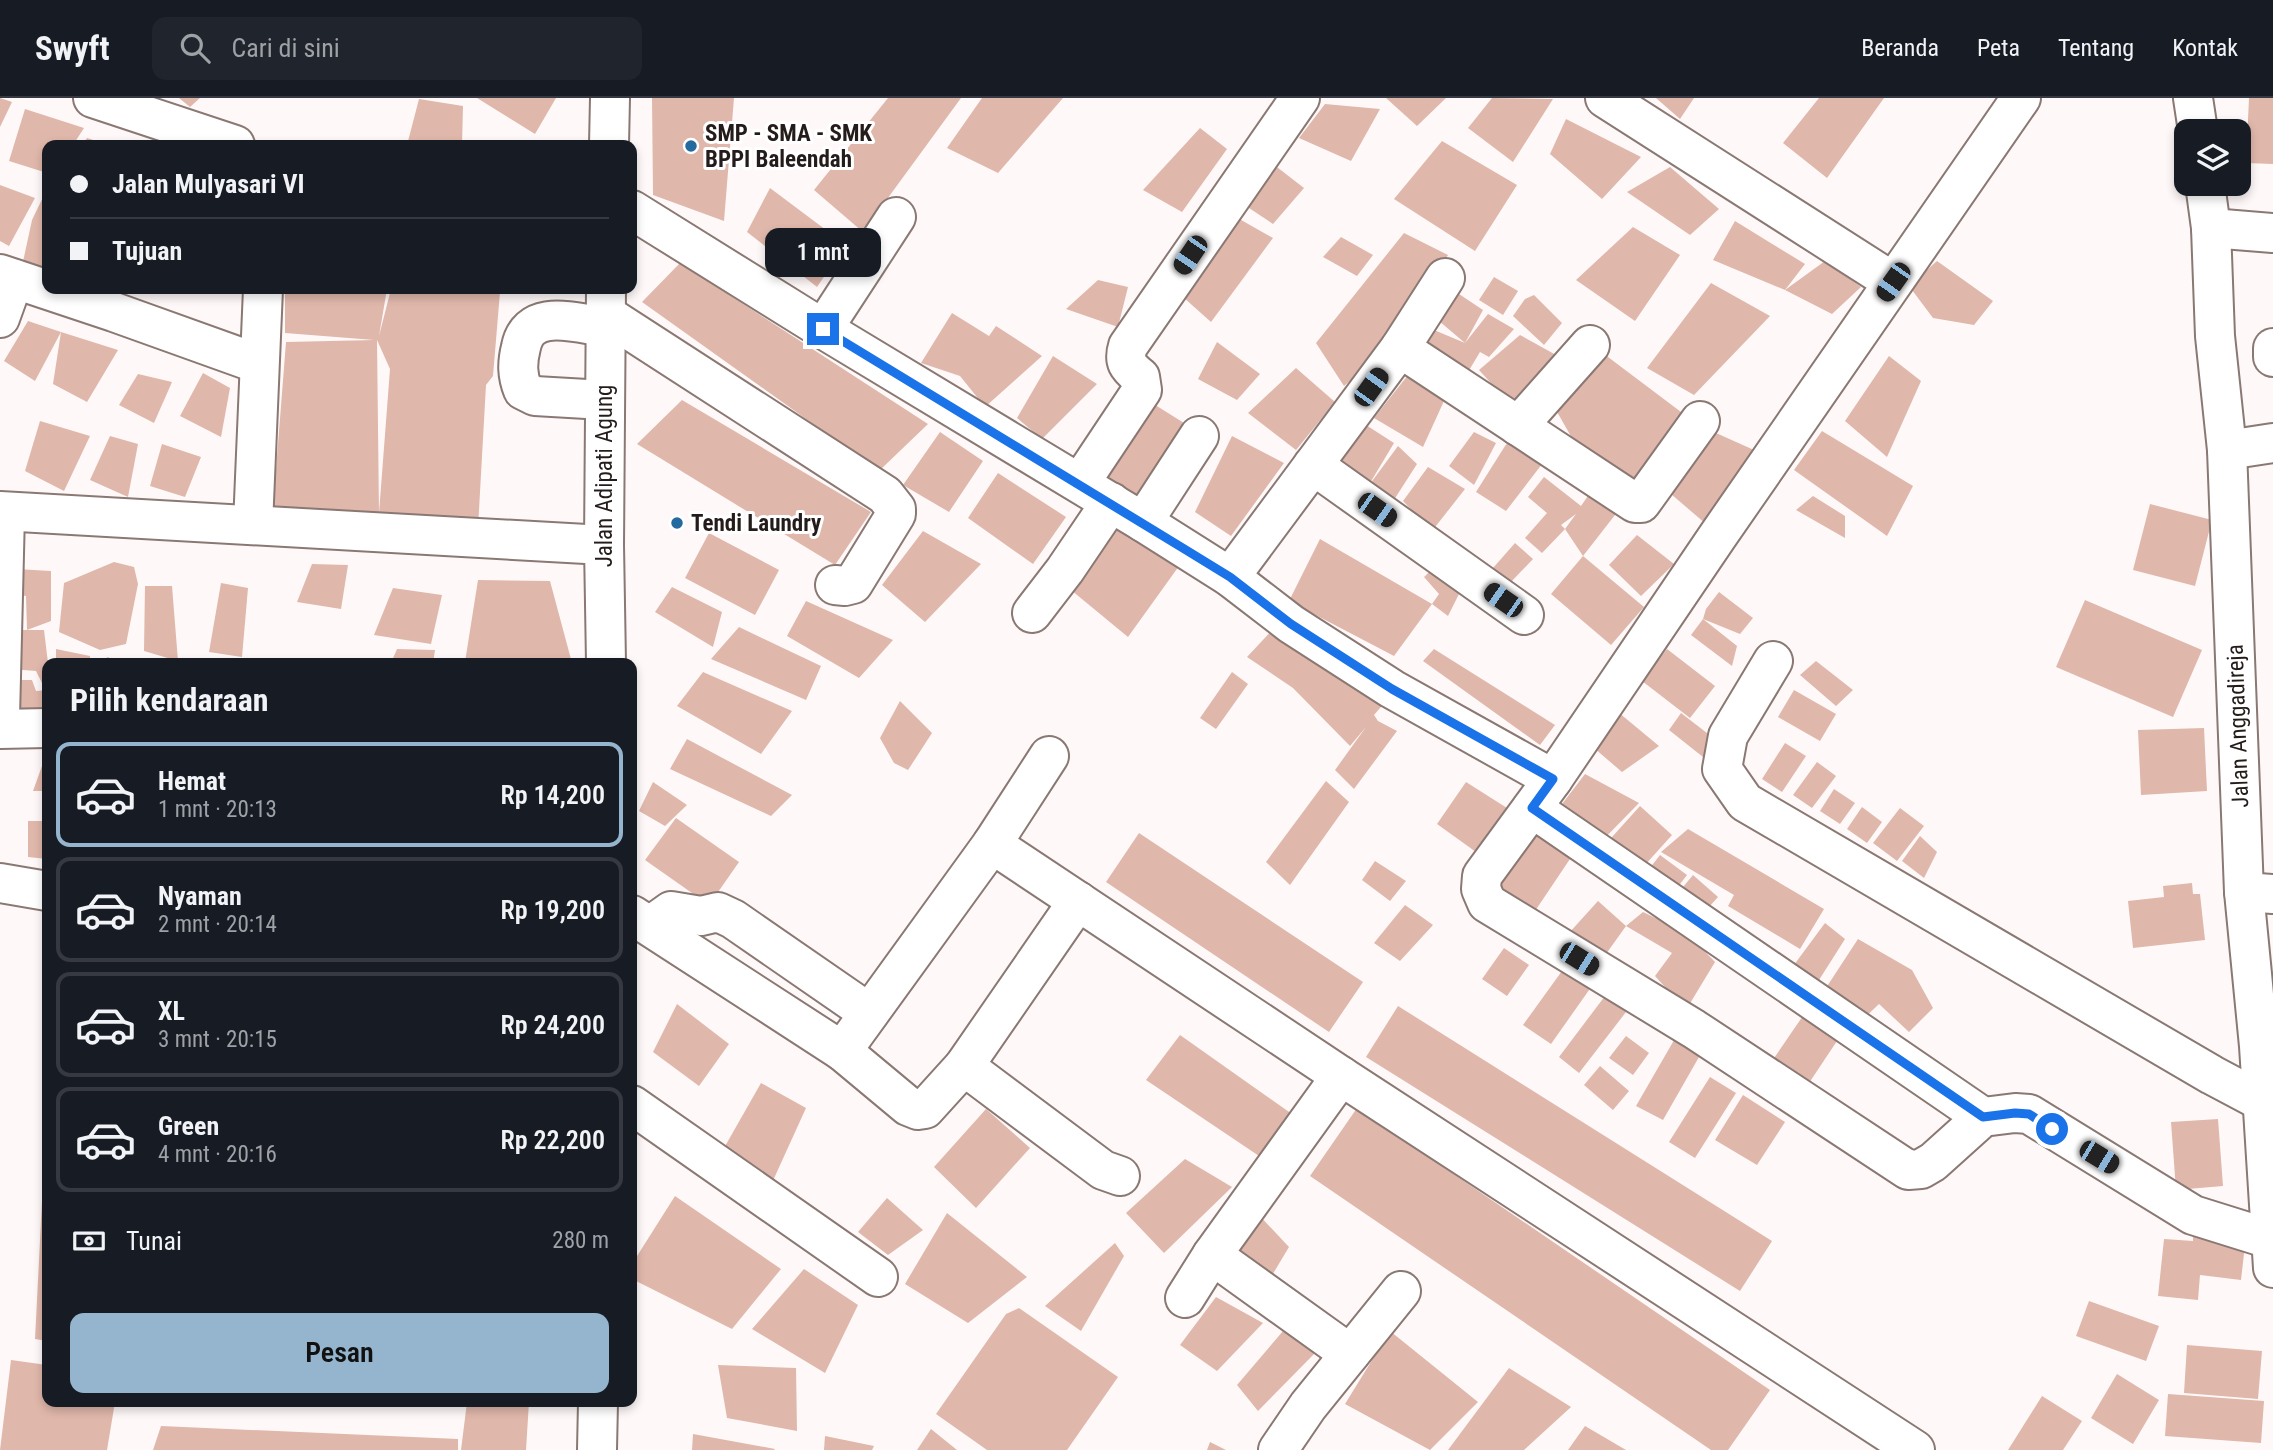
<!DOCTYPE html>
<html lang="id">
<meta charset="utf-8">
<style>
:root{--surface:#171b24;--page:#20242c;--text:#f1f3f6;--muted:#9ea1a6;--line:#363941;--accent:#95b5cf}
body{margin:0;font-family:"Roboto Condensed",sans-serif;background:var(--page);color:var(--text);height:100vh;display:flex;flex-direction:column;font-size:26px;white-space:nowrap}
*{box-sizing:border-box;margin:0}
p{font-size:23px;color:var(--muted)}
.icon{flex:none;width:38px;height:38px;fill:none;stroke:currentColor;stroke-width:2;stroke-linecap:round;stroke-linejoin:round}
.map{position:relative;flex:1;overflow:hidden}
.side{position:absolute;left:42px;top:560px;width:595px;height:749px;display:flex;flex-direction:column;background:var(--surface);border-radius:14px;box-shadow:0 4px 10px #0003}
.side>*{flex:none}
.banner{position:absolute;left:42px;top:42px;width:595px;height:154px;border-radius:14px;box-shadow:0 4px 10px #0003;display:grid;align-content:center;height:154px;padding:0 28px;background:var(--surface)}
.controls{position:absolute;left:2174px;top:21px;display:grid;gap:14px}
.controls a{display:grid;place-items:center;width:77px;height:77px;border-radius:14px;background:var(--surface);box-shadow:0 4px 10px #0003;font-size:35px}
.end{position:absolute;width:32px;height:32px;margin:-16px;border:9px solid #1a73e8;background:#fff;box-shadow:0 0 0 4px #fff}
.from{border-radius:50%}
.bubble{position:absolute;height:49px;border-radius:14px;background:var(--surface);box-shadow:0 4px 10px #0003;font-size:23px;font-weight:600;line-height:49px;text-align:center}
.car{position:absolute;width:21px;height:42px;margin:-21px -10px;border-radius:9px;box-shadow:0 0 5px 2px #0007;background:linear-gradient(#222 24%,#8ab4d8 0 40%,#222 0 76%,#8ab4d8 0 86%,#222 0)}
.banner b{display:flex;align-items:center;gap:24px;height:66px;font-size:26px}
.banner b+b{border-top:2px solid var(--line)}
.banner i{width:18px;height:18px;background:var(--text)}
ul{padding:0;list-style:none}
li{display:flex;align-items:center;gap:21px;height:105px;margin:0 14px 10px;padding:0 14px;border:4px solid var(--line);border-radius:14px}
li div{flex:1}
li b{display:block;font-size:26px}
li em{font-style:normal;font-weight:600}
li.selected{border-color:var(--accent)}
li>.icon{width:63px;height:63px;stroke-width:1.5}
h2{padding:0 28px;font-size:32px;line-height:84px}
.pay{display:flex;align-items:center;gap:18px;height:77px;padding:0 28px;font-size:26px}
.pay p{margin-inline-start:auto}
.button{display:flex;gap:14px;margin-top:auto;padding:14px 28px}
.button a{flex:1;height:80px;border-radius:14px;background:var(--accent);color:#111;font-size:28px;font-weight:600;line-height:80px;text-align:center}
header{display:flex;align-items:center;gap:42px;box-sizing:border-box;height:98px;padding:0 35px;background:var(--surface);border-bottom:2px solid var(--line)}
header strong{font-size:33px}
nav{display:flex;gap:38px;margin-inline-start:auto;font-size:24px}
.search{width:490px;height:63px;background:var(--page);display:flex;align-items:center;gap:18px;box-sizing:border-box;padding:0 24px;border-radius:14px;color:var(--muted);font-size:26px}
.map>svg:first-child{display:block}
</style>
<header>
<strong>Swyft</strong>
<div class="search"><svg class="icon" aria-label="search" viewBox="0 0 24 24"><circle cx="10" cy="10" r="6"/><path d="M15 15l6 6"/></svg>Cari di sini</div>
<nav><a>Beranda</a><a>Peta</a><a>Tentang</a><a>Kontak</a></nav>
</header>
<div class="map">
<svg width="2273" height="1352" viewBox="0 0 2273 1352">
<rect width="100%" height="100%" fill="#fef9f8"/>
<!-- building -->
<g fill="#e0b7ab" fill-rule="evenodd">
<polygon points="0,0 12,4 0,29"/>
<polygon points="179,0 200,0 190,9"/>
<polygon points="477,0 556,0 535,36"/>
<polygon points="652,0 734,0 724,123 653,97"/>
<polygon points="888,0 961,0 863,134 814,92"/>
<polygon points="982,0 1063,0 998,75 947,50"/>
<polygon points="1386,0 1446,0 1417,28"/>
<polygon points="1492,0 1553,1 1513,64 1468,30"/>
<polygon points="1656,0 1694,0 1680,21"/>
<polygon points="1819,0 1884,0 1827,80 1783,45"/>
<polygon points="2249,0 2273,0 2273,66 2246,65"/>
<polygon points="419,1 463,8 462,47 407,47"/>
<polygon points="1325,6 1380,11 1351,63 1299,40"/>
<polygon points="25,11 84,30 73,47 47,47 47,75 9,63"/>
<polygon points="1566,21 1641,59 1602,101 1550,56"/>
<polygon points="1200,30 1227,51 1182,114 1143,92"/>
<polygon points="87,40 109,47 82,47"/>
<polygon points="1442,43 1517,87 1475,153 1394,101"/>
<polygon points="1273,66 1304,90 1273,126 1240,104"/>
<polygon points="1670,69 1719,111 1690,137 1627,94"/>
<polygon points="0,87 35,100 9,148 0,143"/>
<polygon points="770,90 846,147 817,189 747,134"/>
<polygon points="45,95 47,96 47,179 21,173 32,122"/>
<polygon points="1234,118 1273,140 1211,224 1183,199"/>
<polygon points="1735,123 1805,166 1785,192 1713,162"/>
<polygon points="1633,129 1680,157 1635,223 1576,182"/>
<polygon points="1404,135 1448,157 1400,239 1344,288 1316,245"/>
<polygon points="1341,139 1373,157 1357,178 1323,159"/>
<polygon points="1825,163 1861,189 1832,216 1785,192"/>
<polygon points="1937,163 1993,203 1974,227 1933,220 1909,188"/>
<polygon points="680,165 928,326 879,373 642,204"/>
<polygon points="1494,179 1518,193 1503,217 1479,202"/>
<polygon points="1098,182 1128,189 1118,229 1066,211"/>
<polygon points="1711,185 1770,218 1694,297 1647,270"/>
<path d="M285,191H387L379,238L391,191H477L500,194L493,278L486,287L478,430L273,410L286,244L374,242L285,235ZM377,242L390,271L379,415Z"/>
<polygon points="1459,196 1483,212 1465,245 1488,216 1514,231 1489,259 1480,254 1468,274 1420,249 1434,232 1465,245 1439,223"/>
<polygon points="1534,197 1562,225 1544,247 1513,218 1525,201"/>
<polygon points="952,215 989,238 996,228 1042,258 985,309 960,278 921,265"/>
<polygon points="28,223 61,234 35,283 4,263"/>
<polygon points="61,234 118,252 87,304 53,286"/>
<polygon points="1520,237 1556,257 1510,306 1479,272"/>
<polygon points="1217,244 1260,276 1237,302 1198,281"/>
<polygon points="1604,256 1689,320 1633,386 1577,349 1556,312"/>
<polygon points="1053,258 1097,286 1042,341 1017,320"/>
<polygon points="1889,258 1921,283 1887,359 1845,323"/>
<polygon points="1296,270 1335,304 1296,352 1248,315"/>
<polygon points="1412,272 1449,292 1423,349 1374,320"/>
<polygon points="203,275 230,290 221,339 180,318"/>
<polygon points="138,276 172,284 154,325 119,307"/>
<polygon points="1144,300 1184,325 1138,398 1097,373"/>
<polygon points="682,302 871,414 835,467 637,346"/>
<polygon points="40,323 90,338 64,393 25,373"/>
<polygon points="1366,327 1394,345 1367,390 1338,365"/>
<polygon points="1822,333 1913,388 1887,438 1794,372"/>
<polygon points="940,334 983,363 949,414 903,387"/>
<polygon points="1474,334 1496,345 1474,387 1449,368"/>
<polygon points="1716,335 1754,352 1706,426 1671,396"/>
<polygon points="110,338 138,346 128,399 90,382"/>
<polygon points="1232,338 1284,365 1231,438 1195,414"/>
<polygon points="1514,338 1549,357 1506,413 1476,394 1505,348"/>
<polygon points="162,346 201,359 185,399 150,388"/>
<polygon points="1398,348 1417,366 1390,408 1367,390"/>
<polygon points="1428,369 1465,391 1432,433 1403,403"/>
<polygon points="998,375 1066,419 1033,466 968,420"/>
<path d="M1544,379L1581,408L1594,389L1622,408L1583,458L1565,431L1542,455L1525,440L1547,415L1528,399ZM1576,416L1565,431L1561,427Z"/>
<polygon points="1813,398 1845,418 1845,440 1796,412"/>
<polygon points="2150,406 2212,422 2195,488 2133,472"/>
<polygon points="1118,426 1179,468 1128,539 1071,492"/>
<polygon points="923,433 981,466 925,524 882,487"/>
<polygon points="709,435 779,472 755,517 685,480"/>
<polygon points="1637,437 1674,466 1641,498 1609,467"/>
<polygon points="1320,441 1432,506 1394,558 1289,503"/>
<polygon points="1515,445 1533,461 1510,485 1493,470"/>
<polygon points="1583,458 1644,509 1611,547 1551,496"/>
<polygon points="114,464 134,469 138,486 126,546 100,552 59,534 64,485"/>
<polygon points="1439,465 1465,484 1448,518 1432,506 1439,496 1424,479"/>
<polygon points="312,466 348,467 341,511 297,504"/>
<polygon points="16,471 51,473 51,523 27,532 26,498 13,496"/>
<polygon points="478,482 550,483 572,565 465,564"/>
<polygon points="221,485 248,490 242,559 209,554"/>
<polygon points="145,488 172,488 178,563 144,553"/>
<polygon points="672,489 722,514 713,549 655,514"/>
<polygon points="393,490 442,497 431,546 374,537"/>
<polygon points="1719,494 1753,520 1740,536 1703,521 1706,511"/>
<polygon points="2085,502 2202,552 2173,619 2056,569"/>
<polygon points="806,503 893,542 859,580 787,538"/>
<polygon points="1703,521 1737,548 1732,568 1691,537"/>
<polygon points="1276,528 1386,603 1374,617 1378,623 1397,633 1354,691 1335,672 1366,629 1350,648 1293,590 1247,559"/>
<polygon points="739,529 821,568 806,602 711,561"/>
<polygon points="12,532 44,532 48,565 47,586 42,585 36,573 11,571"/>
<polygon points="56,551 90,558 90,565 56,565"/>
<polygon points="397,551 435,552 433,565 391,565"/>
<polygon points="1434,551 1555,627 1540,647 1423,563"/>
<polygon points="1667,551 1715,588 1690,620 1642,583"/>
<polygon points="107,559 125,565 105,565"/>
<polygon points="1816,563 1853,592 1836,608 1800,577"/>
<polygon points="703,574 792,613 761,656 677,608"/>
<polygon points="1232,574 1248,586 1216,631 1200,620"/>
<polygon points="12,582 32,582 36,593 47,592 47,619 10,621"/>
<polygon points="1794,592 1836,616 1820,643 1778,619"/>
<polygon points="900,603 932,635 908,672 894,665 880,640"/>
<polygon points="1618,614 1659,648 1622,674 1594,650"/>
<polygon points="1681,615 1716,642 1703,659 1669,632"/>
<polygon points="2204,630 2207,693 2141,697 2138,632"/>
<polygon points="687,641 792,697 771,718 670,671"/>
<polygon points="1785,645 1806,658 1782,694 1762,681"/>
<polygon points="47,654 47,693 33,693"/>
<polygon points="1817,664 1836,678 1812,710 1793,697"/>
<polygon points="1585,676 1639,705 1596,749 1559,710"/>
<polygon points="1326,683 1349,704 1290,787 1266,764"/>
<polygon points="653,684 687,707 665,728 639,713"/>
<polygon points="1466,684 1507,710 1476,754 1437,726"/>
<polygon points="1834,691 1855,705 1840,726 1820,713"/>
<polygon points="1640,708 1672,737 1635,778 1603,749"/>
<polygon points="1862,709 1882,724 1867,745 1847,731"/>
<polygon points="1900,710 1924,728 1897,763 1873,745"/>
<polygon points="676,720 739,764 709,807 645,762"/>
<polygon points="28,723 47,723 47,761 28,759"/>
<polygon points="1541,726 1576,752 1531,819 1495,792"/>
<polygon points="1688,731 1824,811 1800,851 1728,808 1734,797 1661,754"/>
<polygon points="1139,735 1363,884 1329,934 1106,784"/>
<polygon points="1920,738 1937,754 1924,780 1902,763"/>
<polygon points="1660,757 1687,777 1670,799 1643,779"/>
<polygon points="1375,763 1406,783 1390,803 1362,782"/>
<polygon points="1693,777 1718,799 1698,821 1674,800"/>
<polygon points="2192,785 2193,796 2200,796 2205,842 2133,850 2128,803 2164,799 2163,788"/>
<polygon points="1598,803 1626,828 1601,863 1569,835"/>
<polygon points="1405,807 1433,827 1400,863 1374,845"/>
<polygon points="1643,814 1687,835 1715,864 1686,912 1655,878 1672,855 1626,828"/>
<polygon points="1825,825 1845,841 1812,893 1788,875"/>
<polygon points="1858,841 1912,872 1933,910 1909,934 1879,906 1859,925 1822,896"/>
<polygon points="1504,850 1529,867 1507,898 1482,881"/>
<polygon points="1567,866 1594,885 1551,946 1523,927"/>
<polygon points="1605,898 1626,914 1579,975 1559,959"/>
<polygon points="677,906 729,946 699,988 653,954"/>
<polygon points="1398,908 1772,1143 1740,1193 1366,959"/>
<polygon points="1807,912 1843,934 1809,985 1770,966"/>
<polygon points="1180,937 1299,1021 1268,1064 1146,982"/>
<polygon points="1677,937 1703,952 1663,1022 1636,1008"/>
<polygon points="1626,938 1649,955 1633,977 1609,960"/>
<polygon points="1600,968 1629,993 1613,1012 1584,987"/>
<polygon points="1710,979 1736,995 1695,1060 1669,1044"/>
<polygon points="761,985 806,1010 771,1087 724,1050"/>
<polygon points="1743,997 1785,1024 1757,1067 1715,1042"/>
<polygon points="1357,1010 1770,1292 1728,1352 1711,1352 1310,1078"/>
<polygon points="986,1011 1030,1050 976,1110 934,1069"/>
<polygon points="2218,1021 2223,1088 2176,1092 2171,1024"/>
<polygon points="45,1044 47,1044 47,1243 35,1241"/>
<polygon points="1185,1061 1232,1089 1164,1155 1126,1115"/>
<polygon points="675,1098 781,1171 732,1231 632,1181 632,1166"/>
<polygon points="887,1100 923,1132 888,1157 858,1134"/>
<polygon points="947,1115 1027,1179 968,1225 905,1186"/>
<polygon points="1257,1115 1289,1149 1271,1179 1229,1160"/>
<polygon points="2193,1133 2246,1138 2241,1182 2200,1177 2198,1202 2158,1198 2164,1141 2193,1143"/>
<polygon points="1115,1145 1124,1158 1081,1233 1045,1208"/>
<polygon points="804,1171 858,1207 825,1275 752,1231"/>
<polygon points="1216,1199 1263,1225 1217,1273 1180,1247"/>
<polygon points="2089,1203 2159,1228 2146,1263 2076,1238"/>
<polygon points="1019,1210 1118,1279 1067,1352 987,1352 936,1316 1006,1216"/>
<polygon points="1283,1233 1315,1255 1258,1313 1237,1287"/>
<polygon points="1390,1233 1478,1304 1430,1352 1345,1306"/>
<polygon points="2187,1247 2262,1253 2258,1301 2184,1295"/>
<polygon points="11,1262 47,1267 47,1304 115,1304 107,1352 0,1352"/>
<polygon points="718,1267 796,1270 797,1333 727,1320"/>
<polygon points="1509,1270 1571,1309 1524,1352 1448,1352"/>
<polygon points="2117,1276 2159,1302 2133,1346 2091,1320"/>
<polygon points="2168,1296 2264,1303 2261,1345 2165,1338"/>
<polygon points="2042,1298 2082,1323 2063,1352 2008,1352"/>
<polygon points="467,1304 529,1304 526,1352 461,1352"/>
<polygon points="161,1328 458,1341 458,1352 153,1352"/>
<polygon points="1585,1328 1626,1352 1568,1352"/>
<polygon points="931,1331 957,1352 917,1352"/>
<polygon points="693,1336 775,1351 774,1352 692,1352"/>
<polygon points="825,1338 874,1348 872,1352 824,1352"/>
<polygon points="1210,1344 1226,1352 1207,1352"/>
</g>
<g fill="none" stroke-linecap="round" stroke-linejoin="round">
<defs>
<g id="minor">
<polyline points="93,0 235,47"/>
<polyline points="1605,0 1893,184"/>
<polyline points="2021,0 1717,439 1553,681 1482,778 1481,791 1487,805 1694,931 1908,1072 1921,1071 1933,1064 1983,1019 2015,1015 2029,1016 2193,1117 2273,1142"/>
<polyline points="632,112 823,231 1143,424 1230,479 1291,526 1392,591 1553,681"/>
<polyline points="2211,130 2273,135"/>
<polyline points="0,176 114,214 259,266"/>
<polyline points="605,216 885,397 896,411 896,416 853,486 845,488 835,487"/>
<polyline points="0,220 14,181"/>
<polyline points="823,231 896,119"/>
<polyline points="1400,250 1635,405 1641,405 1700,323"/>
<polyline points="2273,250 2273,259"/>
<path d="M604,302L535,298L523,292C517,277 517,265 521,249C529,209 575,225 605,229"/>
<polyline points="1518,328 1590,247"/>
<polyline points="2227,352 2273,345"/>
<polyline points="1313,367 1524,517"/>
<path d="M1080,385L1142,292L1140,279C1128,269 1123,264 1128,248L1300,0"/>
<polyline points="0,413 604,447"/>
<polyline points="1143,424 1199,338"/>
<polyline points="253,427 263,191"/>
<polyline points="1230,479 1400,250 1445,180"/>
<polyline points="1032,515 1065,472 1111,404"/>
<polyline points="1773,563 1728,638 1722,671 1745,704 2212,977 2261,1003"/>
<polyline points="0,619 5,415"/>
<polyline points="0,631 47,630"/>
<polyline points="1532,710 1983,1019"/>
<polyline points="992,746 1341,978 1915,1352"/>
<polyline points="0,785 47,793"/>
<polyline points="2244,794 2273,796"/>
<polyline points="632,817 842,953 992,746 1049,658"/>
<polyline points="650,828 671,813 701,818 718,814 733,821 869,915"/>
<polyline points="842,953 908,1008 918,1012 925,1011 964,968 1078,803"/>
<polyline points="964,968 1103,1072 1120,1078"/>
<polyline points="632,1007 878,1179"/>
<polyline points="1212,1157 1350,1256"/>
<polyline points="1185,1200 1212,1157 1341,978"/>
<polyline points="1278,1352 1308,1308 1401,1193"/>
</g>
<g id="major">
<polyline points="2193,0 2198,33"/>
<polyline points="609,47 610,0"/>
<polyline points="2205,86 2211,130 2215,238 2227,352 2244,794 2259,948 2273,1170"/>
<polyline points="606,191 604,447 606,565"/>
<polyline points="597,1352 598,1304"/>
</g>
</defs>
<!-- minor casing -->
<use href="#minor" stroke="#8a7873" stroke-width="42"/>
<!-- major casing -->
<use href="#major" stroke="#8a7873" stroke-width="42"/>
<!-- minor -->
<use href="#minor" stroke="#fff" stroke-width="38"/>
<!-- major -->
<use href="#major" stroke="#fff" stroke-width="38"/>
</g>
<g fill="none" stroke-linecap="round" stroke-linejoin="round">
<!-- route -->
<polyline stroke="#1a73e8" stroke-width="9" points="823,231 1186,452 1230,479 1291,526 1392,591 1553,681 1532,710 1983,1019 2015,1015 2029,1016 2052,1031"/>
</g>
<!-- markers -->
<g fill="#256a9f" stroke="#fff" stroke-width="2.5">
<circle cx="691" cy="48" r="7"/>
<circle cx="677" cy="425" r="7"/>
</g>
<g text-anchor="middle" dominant-baseline="central" stroke-width="6" stroke-linejoin="round" paint-order="stroke">
<!-- poi labels -->
<g font-size="23" font-weight="bold" fill="#231c1a" stroke="#fff" text-anchor="start">
<text x="705" y="35">SMP - SMA - SMK<tspan x="705" dy="26">BPPI Baleendah</tspan></text>
<text x="691" y="425">Tendi Laundry</text>
</g>
<!-- street labels -->
<g font-size="23" fill="#231c1a" stroke="#fff">
<text transform="translate(604 378) rotate(-90)">Jalan Adipati Agung</text>
<text transform="translate(2238 628) rotate(-92)">Jalan Anggadireja</text>
</g>
</g>
</svg>
<div class="controls">
<a><svg class="icon" aria-label="layers" viewBox="0 0 24 24"><path d="M12 4l9 5-9 5-9-5zM3 14l9 5 9-5"/></svg></a>
</div>
<i class="end from" style="left:2052px;top:1031px"></i>
<i class="end" style="left:823px;top:231px"></i>
<div class="bubble" style="left:765px;top:130px;width:116px">1 mnt</div>
<i class="car" style="left:1190px;top:157px;rotate:214deg"></i>
<i class="car" style="left:1893px;top:184px;rotate:215deg"></i>
<i class="car" style="left:1371px;top:289px;rotate:36deg"></i>
<i class="car" style="left:1377px;top:412px;rotate:125deg"></i>
<i class="car" style="left:1503px;top:502px;rotate:305deg"></i>
<i class="car" style="left:1579px;top:861px;rotate:122deg"></i>
<i class="car" style="left:2099px;top:1059px;rotate:121deg"></i>
<div class="banner">
<b><i class="from"></i>Jalan Mulyasari VI</b>
<b><i></i>Tujuan</b>
</div>
<section class="side">
<h2>Pilih kendaraan</h2>
<ul>
<li class="selected"><svg class="icon" aria-label="car" viewBox="0 0 24 24"><path d="M5 17H2v-5l4-1 3-4h7l3 4 3 1v5h-3M9 17h6M6 11h13"/><circle cx="7" cy="17" r="2"/><circle cx="17" cy="17" r="2"/></svg><div><b>Hemat</b><p>1 mnt · 20:13</p></div><em>Rp 14,200</em></li>
<li><svg class="icon" aria-label="car" viewBox="0 0 24 24"><path d="M5 17H2v-5l4-1 3-4h7l3 4 3 1v5h-3M9 17h6M6 11h13"/><circle cx="7" cy="17" r="2"/><circle cx="17" cy="17" r="2"/></svg><div><b>Nyaman</b><p>2 mnt · 20:14</p></div><em>Rp 19,200</em></li>
<li><svg class="icon" aria-label="car" viewBox="0 0 24 24"><path d="M5 17H2v-5l4-1 3-4h7l3 4 3 1v5h-3M9 17h6M6 11h13"/><circle cx="7" cy="17" r="2"/><circle cx="17" cy="17" r="2"/></svg><div><b>XL</b><p>3 mnt · 20:15</p></div><em>Rp 24,200</em></li>
<li><svg class="icon" aria-label="car" viewBox="0 0 24 24"><path d="M5 17H2v-5l4-1 3-4h7l3 4 3 1v5h-3M9 17h6M6 11h13"/><circle cx="7" cy="17" r="2"/><circle cx="17" cy="17" r="2"/></svg><div><b>Green</b><p>4 mnt · 20:16</p></div><em>Rp 22,200</em></li>
</ul>
<div class="pay"><svg class="icon" aria-label="cash" viewBox="0 0 24 24"><path d="M3 7h18v10H3z"/><circle cx="12" cy="12" r="2"/></svg>Tunai<p>280 m</p></div>
<div class="button"><a>Pesan</a></div>
</section>
</div>
